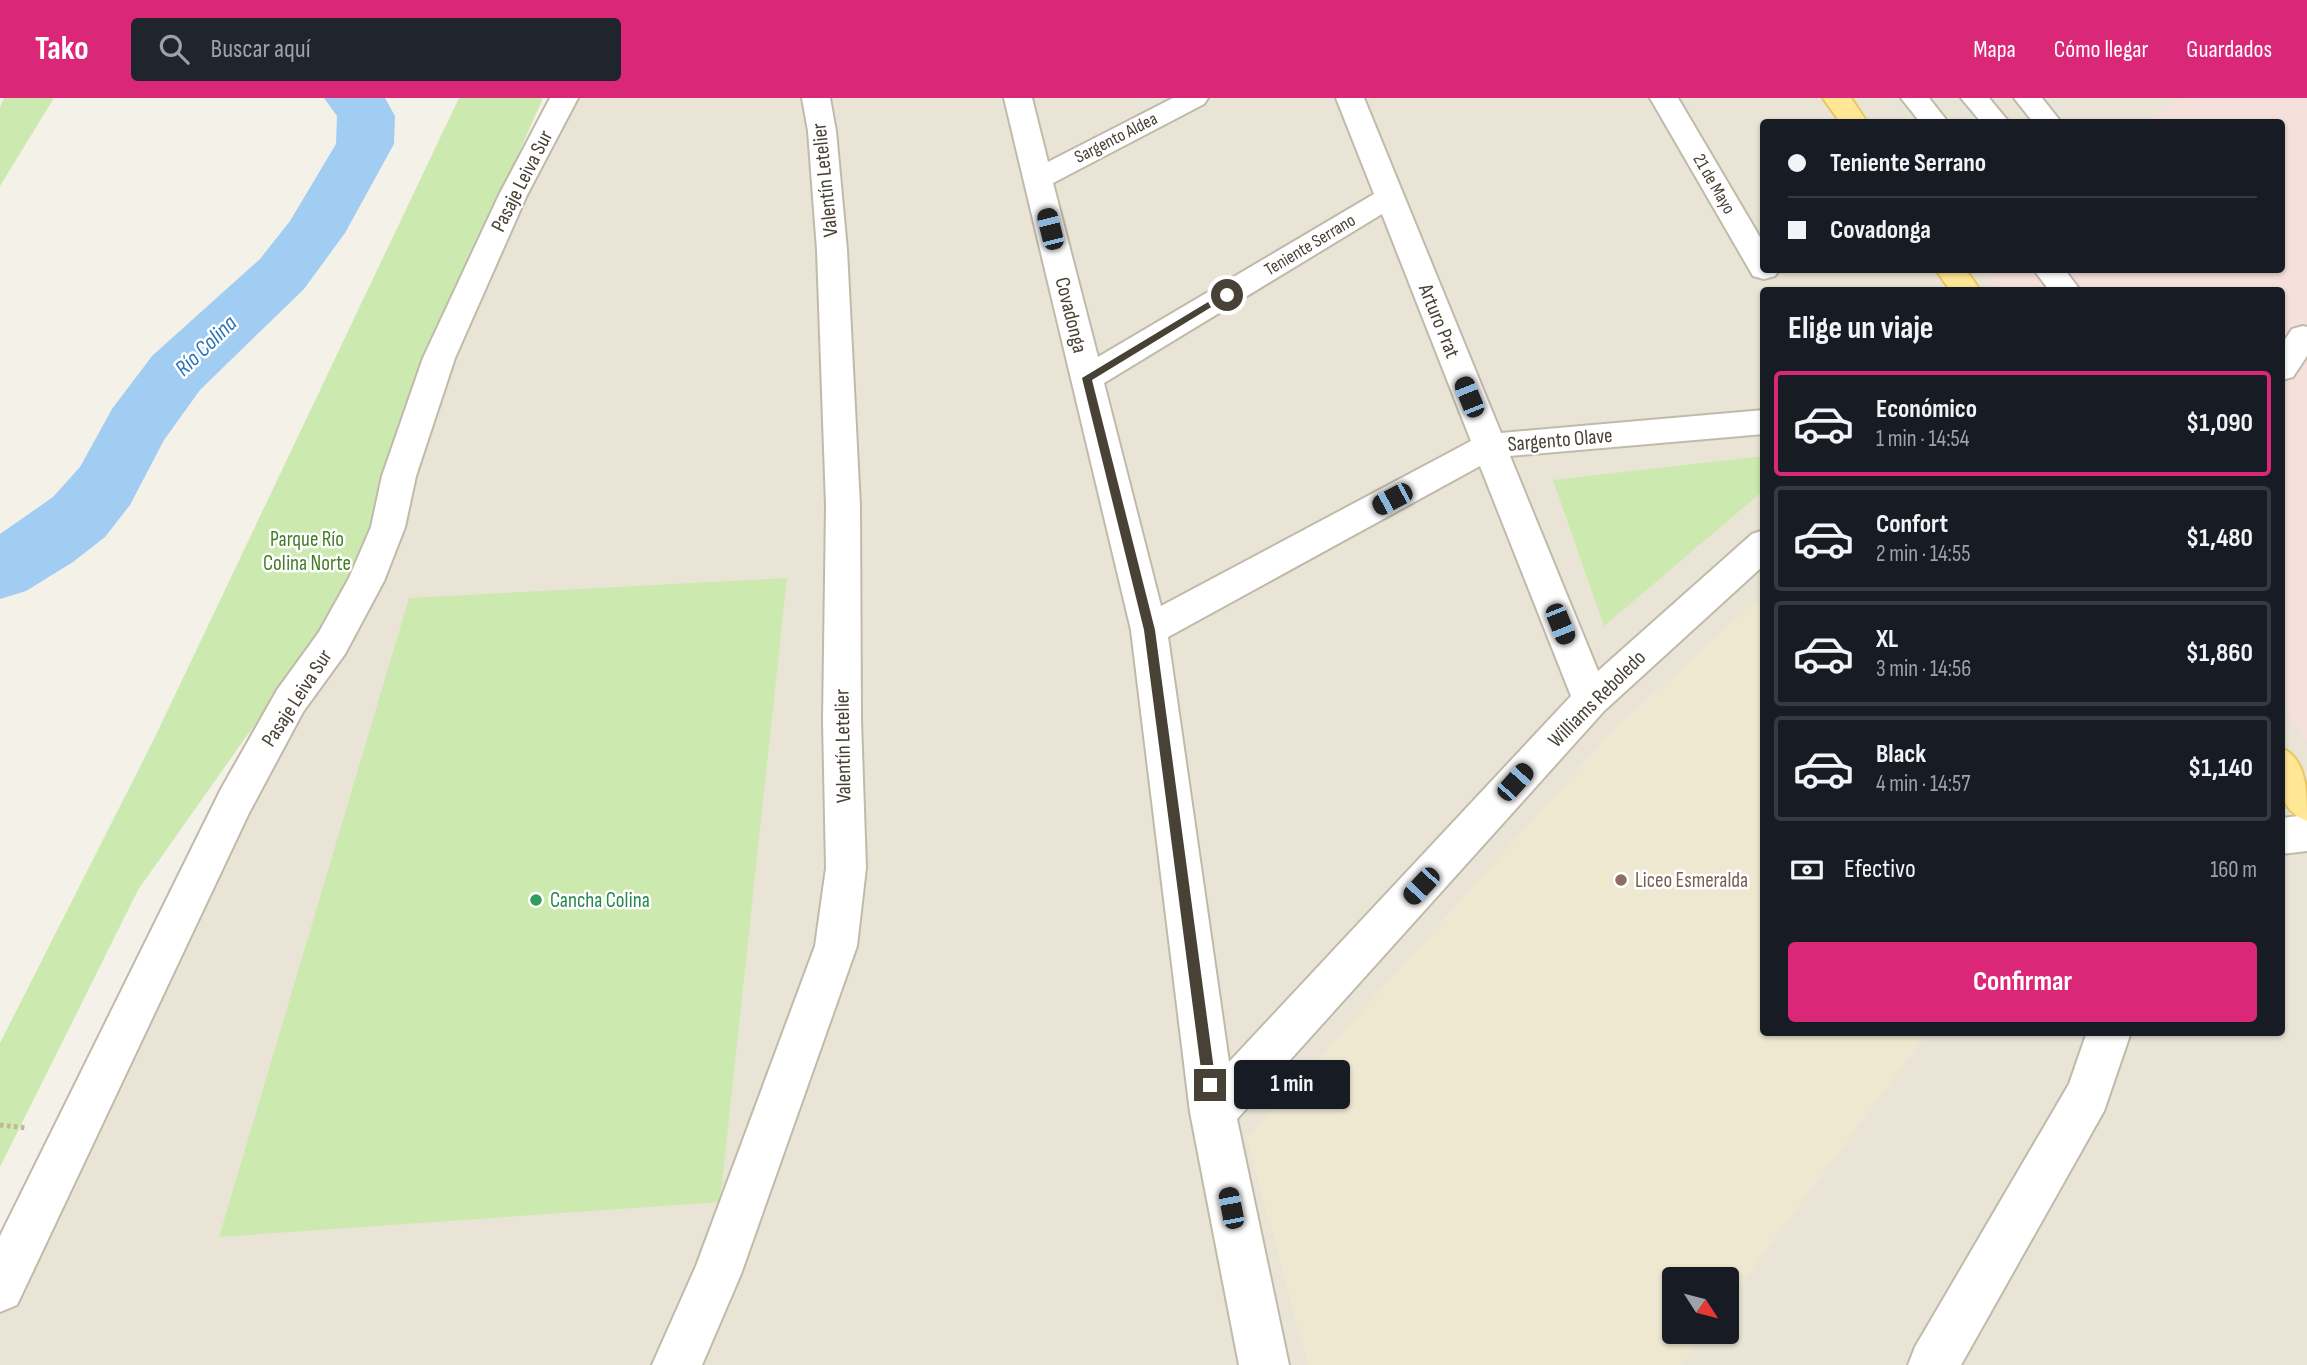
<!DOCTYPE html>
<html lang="es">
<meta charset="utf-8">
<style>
:root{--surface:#171b24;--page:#20242c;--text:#f1f3f6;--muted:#9ea1a6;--line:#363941;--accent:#db2777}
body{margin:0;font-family:"Sofia Sans Condensed",sans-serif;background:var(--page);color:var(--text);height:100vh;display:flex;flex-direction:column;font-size:26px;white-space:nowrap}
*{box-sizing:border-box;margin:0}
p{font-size:23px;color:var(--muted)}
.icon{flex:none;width:38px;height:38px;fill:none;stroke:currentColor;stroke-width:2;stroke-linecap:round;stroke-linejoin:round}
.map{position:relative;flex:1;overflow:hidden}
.drawer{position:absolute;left:1760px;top:189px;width:525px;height:749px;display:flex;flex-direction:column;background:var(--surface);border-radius:7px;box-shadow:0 2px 5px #0004}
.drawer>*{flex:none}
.top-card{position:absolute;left:1760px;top:21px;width:525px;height:154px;border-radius:7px;box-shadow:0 2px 5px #0004;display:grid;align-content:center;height:154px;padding:0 28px;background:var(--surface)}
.needle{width:46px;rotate:126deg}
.fabs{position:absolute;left:1662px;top:1169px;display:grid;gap:14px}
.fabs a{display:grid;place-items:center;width:77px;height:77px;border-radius:7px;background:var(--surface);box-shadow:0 2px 5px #0004;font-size:35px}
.end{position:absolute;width:32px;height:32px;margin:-16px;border:9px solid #484236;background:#fff;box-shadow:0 0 0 4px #fff}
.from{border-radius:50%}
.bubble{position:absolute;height:49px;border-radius:7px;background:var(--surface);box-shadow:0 2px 5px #0004;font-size:23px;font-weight:700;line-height:49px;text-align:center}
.car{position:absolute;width:21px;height:42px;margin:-21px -10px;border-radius:9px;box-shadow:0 0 5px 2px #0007;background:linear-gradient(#222 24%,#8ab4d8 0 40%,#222 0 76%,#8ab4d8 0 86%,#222 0)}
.top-card b{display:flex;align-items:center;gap:24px;height:66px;font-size:26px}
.top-card b+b{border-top:2px solid var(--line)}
.top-card i{width:18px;height:18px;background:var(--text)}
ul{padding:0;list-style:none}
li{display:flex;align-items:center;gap:21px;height:105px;margin:0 14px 10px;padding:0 14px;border:4px solid var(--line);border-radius:7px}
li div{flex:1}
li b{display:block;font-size:26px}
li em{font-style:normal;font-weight:700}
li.current{border-color:var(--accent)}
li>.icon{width:63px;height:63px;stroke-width:1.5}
h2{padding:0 28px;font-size:32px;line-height:84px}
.pay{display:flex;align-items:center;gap:18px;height:77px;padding:0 28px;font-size:26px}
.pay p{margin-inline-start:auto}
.action{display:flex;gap:14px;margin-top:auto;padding:14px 28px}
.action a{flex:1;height:80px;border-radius:7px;background:var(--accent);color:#fff;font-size:28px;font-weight:700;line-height:80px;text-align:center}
header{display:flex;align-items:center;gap:42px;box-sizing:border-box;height:98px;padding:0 35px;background:var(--accent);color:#fff}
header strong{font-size:33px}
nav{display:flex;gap:38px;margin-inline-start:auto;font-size:24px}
.search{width:490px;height:63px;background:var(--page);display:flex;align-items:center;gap:18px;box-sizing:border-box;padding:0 24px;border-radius:7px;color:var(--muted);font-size:26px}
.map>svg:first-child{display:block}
</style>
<header>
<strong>Tako</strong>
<div class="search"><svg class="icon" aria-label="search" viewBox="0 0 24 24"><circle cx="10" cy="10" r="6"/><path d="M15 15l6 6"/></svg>Buscar aquí</div>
<nav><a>Mapa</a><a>Cómo llegar</a><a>Guardados</a></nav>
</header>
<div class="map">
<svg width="2307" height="1267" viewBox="0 0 2307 1267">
<rect width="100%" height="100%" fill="#f4f1e8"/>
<!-- residential -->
<path fill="#e9e4d5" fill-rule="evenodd" d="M549,0H2307V1267H0V1138L269,596L496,97ZM1764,24H2282V172H1764ZM1764,192H2282V934H1764ZM1675,1181H1727V1234H1675Z"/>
<!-- education -->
<polygon fill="#eee8d1" points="1764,496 1764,934 1927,935 1727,1205 1727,1181 1675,1181 1675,1234 1706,1234 1681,1267 1308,1267 1247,1041 1615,630"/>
<!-- medical -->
<polygon fill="#f5e0db" points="2182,0 2307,0 2307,644 2282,608 2282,192 1996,192 1981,172 2282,172 2282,24 2145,24"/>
<!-- green -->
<g fill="#cceaaf">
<polygon points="4,0 54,0 0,88 0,9"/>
<polygon points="459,0 543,0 432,252 358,480 138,792 0,1069 0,945 154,641"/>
<polygon points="1764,358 1764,392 1604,528 1553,382"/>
<polygon points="787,480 720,1104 219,1139 409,500"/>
</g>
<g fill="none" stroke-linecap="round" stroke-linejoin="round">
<!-- river -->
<polygon fill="#a2cdf3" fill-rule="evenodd" points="324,0 385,0 395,18 394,46 345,135 304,191 200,292 164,342 130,407 105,439 73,464 26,493 0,501 0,436 53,399 80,369 112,311 152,258 260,161 290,123 336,46 337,18"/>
<defs>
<g id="minor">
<polygon points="550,0 578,0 527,97 455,260 416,378 405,429 384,483 345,556 303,614 249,715 17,1207 0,1214 0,1138 221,691 277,592 319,534 349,480 371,429 382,378 423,260 499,97"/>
<polygon points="802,0 830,0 836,33 847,152 860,408 861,622 866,770 857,848 741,1176 702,1267 652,1267 696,1168 815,848 826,770 823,622 826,408 817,152 808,33"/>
<path d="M1004,0H1032L1048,64L1173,0H1208L1204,6L1053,85L1098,259L1374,96L1336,0H1364L1501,335L1764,312V336L1510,358L1598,573L1752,436L1764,432V467L1604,613L1237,1021L1289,1267H1239L1190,1014L1131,532ZM1382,116L1471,343L1161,508L1104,285ZM1480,368L1571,598L1229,964L1168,539Z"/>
<polygon points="1650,0 1678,0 1764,146 1764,172 1779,172 1775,178 1764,181 1753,178"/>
<polygon points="1901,0 1929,0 1948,24 1920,24"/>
<polygon points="1961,0 1989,0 2009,24 1981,24"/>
<polygon points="2014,0 2042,0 2061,24 2033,24"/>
<polygon points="2034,172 2065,172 2080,192 2049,192"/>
<polygon points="2303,228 2307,229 2307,258 2293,279 2282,282 2282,246 2292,231"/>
<polygon points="2307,717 2307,753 2282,756 2282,720"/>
<polygon points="2087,934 2131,934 2104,1013 1961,1267 1908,1267 1915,1249 2069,986"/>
</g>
<g id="major">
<polygon points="1823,0 1851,0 1867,24 1840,24"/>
<polygon points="1936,172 1966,172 1980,192 1950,192"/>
<path d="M2282,650C2307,662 2307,693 2307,723C2273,710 2282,680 2282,650Z"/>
</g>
</defs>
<!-- minor casing -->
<use href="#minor" stroke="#c0baaa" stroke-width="4"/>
<!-- major casing -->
<use href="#major" stroke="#e9c861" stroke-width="4"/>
<!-- path -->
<polyline stroke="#c3b79a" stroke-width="5" stroke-dasharray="3.5 3.5" stroke-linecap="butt" points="0,1027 27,1030"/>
<!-- minor -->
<use href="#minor" fill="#fff" fill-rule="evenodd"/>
<!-- major -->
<use href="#major" fill="#ffe796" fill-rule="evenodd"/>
</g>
<!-- route -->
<polygon fill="#484236" points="1223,195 1231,197 1092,282 1155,532 1216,987 1210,994 1203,987 1144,532 1082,280"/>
<!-- markers -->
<circle fill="#8d6e63" stroke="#fff" stroke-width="2.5" cx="1621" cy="782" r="7"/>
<circle fill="#2e9e5b" stroke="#fff" stroke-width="2.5" cx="536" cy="802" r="7"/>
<g text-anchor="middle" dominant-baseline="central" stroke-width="5" stroke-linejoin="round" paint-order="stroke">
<!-- far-street labels -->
<g font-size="18" fill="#484236" stroke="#fff">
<text transform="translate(1116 40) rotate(-27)">Sargento Aldea</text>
<text transform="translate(1714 86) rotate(60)">21 de Mayo</text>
<text transform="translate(1310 147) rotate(-31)">Teniente Serrano</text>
</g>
<!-- street labels -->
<g font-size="21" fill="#484236" stroke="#fff">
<text transform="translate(825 82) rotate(-96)">Valentín Letelier</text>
<text transform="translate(522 83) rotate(-63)">Pasaje Leiva Sur</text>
<text transform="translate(1071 217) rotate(76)">Covadonga</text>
<text transform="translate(1439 223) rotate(68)">Arturo Prat</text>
<text transform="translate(1560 342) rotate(-5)">Sargento Olave</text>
<text transform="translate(297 600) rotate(-57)">Pasaje Leiva Sur</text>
<text transform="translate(1597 601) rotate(-45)">Williams Reboledo</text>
<text transform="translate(843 648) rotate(-91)">Valentín Letelier</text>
</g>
<!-- park labels -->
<g font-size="21" fill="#427d26" stroke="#fff">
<text x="307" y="441">Parque Río<tspan x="307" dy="24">Colina Norte</tspan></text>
</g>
<!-- education labels -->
<g font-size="21" fill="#785e54" stroke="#fff" text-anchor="start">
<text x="1635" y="782">Liceo Esmeralda</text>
</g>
<!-- leisure labels -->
<g font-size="21" fill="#27864d" stroke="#fff" text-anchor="start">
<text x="550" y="802">Cancha Colina</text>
</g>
<!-- water labels -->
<g font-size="23" font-style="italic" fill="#2a74b9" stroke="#fff">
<text transform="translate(206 248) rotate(-44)">Río Colina</text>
</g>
</g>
</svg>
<div class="fabs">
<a><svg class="needle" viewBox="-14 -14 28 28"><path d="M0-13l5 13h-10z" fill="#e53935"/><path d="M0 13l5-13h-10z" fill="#9ea1a6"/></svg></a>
</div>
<i class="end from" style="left:1227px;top:197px"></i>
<i class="end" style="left:1210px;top:987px"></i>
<div class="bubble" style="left:1234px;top:962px;width:116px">1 min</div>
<i class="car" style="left:1050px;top:131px;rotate:346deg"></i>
<i class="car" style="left:1469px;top:299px;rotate:338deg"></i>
<i class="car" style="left:1392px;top:401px;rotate:242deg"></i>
<i class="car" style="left:1560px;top:526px;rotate:158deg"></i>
<i class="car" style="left:1515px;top:684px;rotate:42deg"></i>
<i class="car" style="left:1421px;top:788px;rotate:223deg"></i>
<i class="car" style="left:1231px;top:1110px;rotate:349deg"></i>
<div class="top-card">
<b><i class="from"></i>Teniente Serrano</b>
<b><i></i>Covadonga</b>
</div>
<section class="drawer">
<h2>Elige un viaje</h2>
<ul>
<li class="current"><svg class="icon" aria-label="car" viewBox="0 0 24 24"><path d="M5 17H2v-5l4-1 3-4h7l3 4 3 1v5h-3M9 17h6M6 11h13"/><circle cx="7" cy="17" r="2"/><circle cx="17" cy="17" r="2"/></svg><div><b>Económico</b><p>1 min · 14:54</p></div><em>$1,090</em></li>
<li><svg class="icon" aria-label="car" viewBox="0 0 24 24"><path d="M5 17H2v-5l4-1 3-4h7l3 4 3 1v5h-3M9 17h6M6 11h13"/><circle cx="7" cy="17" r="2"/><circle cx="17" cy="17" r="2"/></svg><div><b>Confort</b><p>2 min · 14:55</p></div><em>$1,480</em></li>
<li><svg class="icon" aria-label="car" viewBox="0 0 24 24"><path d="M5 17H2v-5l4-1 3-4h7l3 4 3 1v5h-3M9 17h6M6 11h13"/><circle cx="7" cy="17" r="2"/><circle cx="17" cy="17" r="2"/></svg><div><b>XL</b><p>3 min · 14:56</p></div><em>$1,860</em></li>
<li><svg class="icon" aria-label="car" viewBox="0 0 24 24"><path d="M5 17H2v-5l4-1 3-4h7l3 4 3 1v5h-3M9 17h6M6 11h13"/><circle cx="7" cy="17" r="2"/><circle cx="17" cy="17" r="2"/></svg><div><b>Black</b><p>4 min · 14:57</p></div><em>$1,140</em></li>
</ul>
<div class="pay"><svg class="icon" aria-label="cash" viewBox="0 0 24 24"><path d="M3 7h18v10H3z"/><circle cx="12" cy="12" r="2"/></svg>Efectivo<p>160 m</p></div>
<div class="action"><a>Confirmar</a></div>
</section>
</div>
